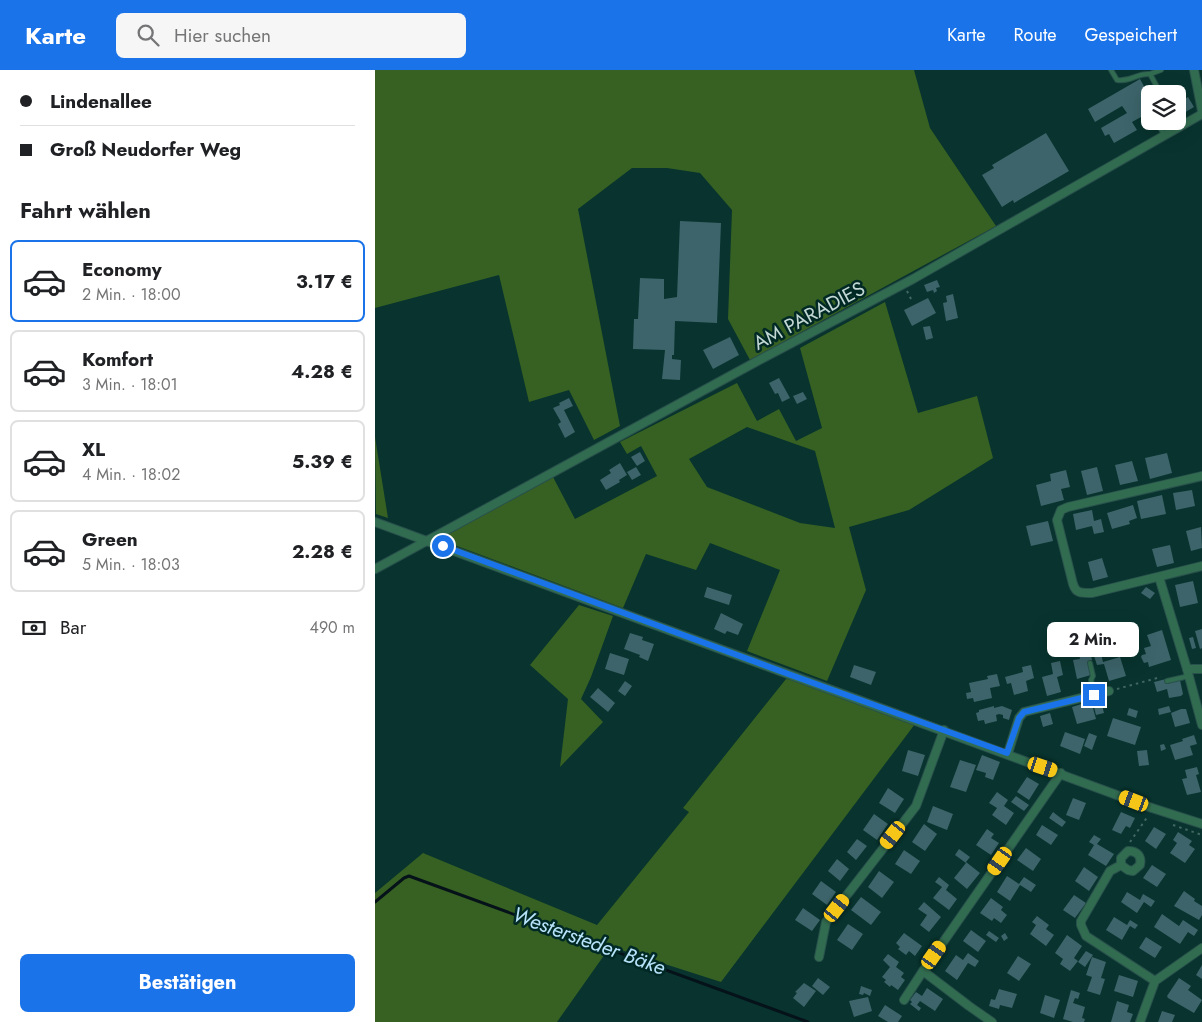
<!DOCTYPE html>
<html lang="de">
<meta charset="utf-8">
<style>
:root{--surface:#fff;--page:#f6f6f6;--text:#202124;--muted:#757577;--line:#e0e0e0;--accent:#1a73e8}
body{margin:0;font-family:Jost,sans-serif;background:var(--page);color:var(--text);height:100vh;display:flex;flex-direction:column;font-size:19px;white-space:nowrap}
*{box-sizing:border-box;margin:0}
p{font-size:16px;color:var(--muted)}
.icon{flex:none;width:28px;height:28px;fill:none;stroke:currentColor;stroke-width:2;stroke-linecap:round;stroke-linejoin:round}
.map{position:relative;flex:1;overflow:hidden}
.side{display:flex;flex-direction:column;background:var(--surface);width:375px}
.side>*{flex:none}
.guide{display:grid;align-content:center;height:110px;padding:0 20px;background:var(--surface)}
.buttons{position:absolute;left:766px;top:15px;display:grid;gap:10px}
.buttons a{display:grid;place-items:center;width:45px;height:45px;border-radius:8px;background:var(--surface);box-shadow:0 5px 20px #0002;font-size:25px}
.end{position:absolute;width:22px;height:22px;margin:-11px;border:6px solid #1a73e8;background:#fff;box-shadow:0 0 0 2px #fff}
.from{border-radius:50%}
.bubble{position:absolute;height:35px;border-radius:8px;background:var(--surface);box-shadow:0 5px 20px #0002;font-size:16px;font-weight:700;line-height:35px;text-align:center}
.car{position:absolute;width:15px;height:30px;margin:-15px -8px;border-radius:6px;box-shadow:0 0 4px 1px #0007;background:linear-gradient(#f5c518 24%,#345 0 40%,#f5c518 0 76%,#345 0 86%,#f5c518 0)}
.guide b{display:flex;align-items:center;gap:18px;height:48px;font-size:19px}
.guide b+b{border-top:1px solid var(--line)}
.guide i{width:12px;height:12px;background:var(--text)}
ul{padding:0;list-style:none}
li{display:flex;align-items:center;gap:15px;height:82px;margin:0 10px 8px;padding:0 10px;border:2px solid var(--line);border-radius:8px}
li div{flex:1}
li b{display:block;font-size:19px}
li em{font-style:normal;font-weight:700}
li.on{border-color:var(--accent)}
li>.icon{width:45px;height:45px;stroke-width:1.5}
h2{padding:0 20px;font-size:22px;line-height:60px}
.pay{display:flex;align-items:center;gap:12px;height:55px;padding:0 20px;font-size:19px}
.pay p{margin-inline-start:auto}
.action{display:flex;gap:10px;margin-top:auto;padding:10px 20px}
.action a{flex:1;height:58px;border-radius:8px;background:var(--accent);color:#fff;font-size:20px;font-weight:700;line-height:58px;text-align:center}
header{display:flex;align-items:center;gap:30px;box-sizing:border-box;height:70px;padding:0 25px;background:var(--accent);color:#fff}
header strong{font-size:24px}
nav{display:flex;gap:28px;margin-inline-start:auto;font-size:18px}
.search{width:350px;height:45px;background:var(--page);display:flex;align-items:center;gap:12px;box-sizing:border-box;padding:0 18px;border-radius:8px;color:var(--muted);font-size:19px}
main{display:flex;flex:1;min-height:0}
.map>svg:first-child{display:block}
</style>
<header>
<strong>Karte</strong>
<div class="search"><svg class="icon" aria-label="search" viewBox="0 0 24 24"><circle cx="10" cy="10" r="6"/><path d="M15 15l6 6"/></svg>Hier suchen</div>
<nav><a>Karte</a><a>Route</a><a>Gespeichert</a></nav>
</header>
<main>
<section class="side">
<div class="guide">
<b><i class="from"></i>Lindenallee</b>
<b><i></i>Groß Neudorfer Weg</b>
</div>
<h2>Fahrt wählen</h2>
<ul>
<li class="on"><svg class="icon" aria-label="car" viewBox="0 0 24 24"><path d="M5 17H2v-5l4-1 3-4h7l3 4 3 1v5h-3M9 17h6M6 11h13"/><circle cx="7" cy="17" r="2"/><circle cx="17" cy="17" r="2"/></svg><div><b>Economy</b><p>2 Min. · 18:00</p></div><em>3.17 €</em></li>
<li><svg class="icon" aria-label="car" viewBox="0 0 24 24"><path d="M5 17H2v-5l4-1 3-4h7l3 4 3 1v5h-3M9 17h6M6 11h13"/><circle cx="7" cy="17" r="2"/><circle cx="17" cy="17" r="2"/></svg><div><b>Komfort</b><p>3 Min. · 18:01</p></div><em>4.28 €</em></li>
<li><svg class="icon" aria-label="car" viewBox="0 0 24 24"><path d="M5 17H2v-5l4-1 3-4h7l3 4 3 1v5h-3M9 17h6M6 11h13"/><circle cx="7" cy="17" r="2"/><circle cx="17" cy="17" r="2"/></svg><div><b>XL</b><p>4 Min. · 18:02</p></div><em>5.39 €</em></li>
<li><svg class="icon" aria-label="car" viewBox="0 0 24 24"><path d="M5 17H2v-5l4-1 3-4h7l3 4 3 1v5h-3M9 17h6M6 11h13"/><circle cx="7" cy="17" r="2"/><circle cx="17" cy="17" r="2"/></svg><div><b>Green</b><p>5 Min. · 18:03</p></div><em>2.28 €</em></li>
</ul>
<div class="pay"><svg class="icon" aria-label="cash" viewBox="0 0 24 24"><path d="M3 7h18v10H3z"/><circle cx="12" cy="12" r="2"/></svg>Bar<p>490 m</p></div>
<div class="action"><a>Bestätigen</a></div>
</section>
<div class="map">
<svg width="827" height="952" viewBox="0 0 827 952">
<rect width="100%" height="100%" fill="#08332e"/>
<!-- green -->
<g fill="#366122" fill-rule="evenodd">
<polygon points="0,0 539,0 555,58 621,156 375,290 353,249 357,140 325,103 292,98 257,98 203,139 245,356 219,370 194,320 154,332 124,205 0,238"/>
<path d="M510,232L543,343L602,326L618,388L534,440L474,457L491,520L452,611L372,581L405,500L335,473L321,500L271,484L248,538L63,469L178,407L200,449L282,406L266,376L252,384L245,372L362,313L382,351L404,339L421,371L447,358L425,278ZM372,357L440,381L460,458L425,453L332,417L314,389Z"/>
<polygon points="0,367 13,448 1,444"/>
<polygon points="204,535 238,546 216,607 206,629 228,652 185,697 193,629 155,595"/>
<polygon points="411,609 420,610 540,654 346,912 221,872 217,877 230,884 182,952 0,952 0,823 48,783 222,855 314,742 308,738"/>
</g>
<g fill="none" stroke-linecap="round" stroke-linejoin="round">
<!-- stream -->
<polyline stroke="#061219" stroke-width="3" points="0,832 29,808 34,806 433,952"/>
</g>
<!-- building -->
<g fill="#3c646a">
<polygon points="765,9 775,27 775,42 757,52 762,60 739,73 734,64 730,66 726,58 752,43 747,36 720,52 713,39"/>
<polygon points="813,27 819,37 802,47 802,33"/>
<polygon points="671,63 694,101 639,133 638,130 627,137 607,105 619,98 617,95"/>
<polygon points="305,151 346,153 342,253 300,251 299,285 297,285 297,289 306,290 305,310 287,309 290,280 258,279 259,249 263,249 265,208 289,209 289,229 302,227"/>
<polygon points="562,210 565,217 561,218 562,221 559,223 558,220 552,222 549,215"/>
<polygon points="578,224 583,248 571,251 568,233 572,232 571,226"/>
<polygon points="553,228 561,243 537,256 529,240"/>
<polygon points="555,256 558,268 551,270 548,257"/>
<polygon points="355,267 364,285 338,299 328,280"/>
<polygon points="404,308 415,328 407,332 403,323 400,324 394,313"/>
<polygon points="428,322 432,329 422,334 418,326"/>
<polygon points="194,328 198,336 189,340 200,362 190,368 183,354 186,352 178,338 185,335 184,333"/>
<polygon points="265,382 270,391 262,396 256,387"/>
<polygon points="792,383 797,403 775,409 770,388"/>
<polygon points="757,391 763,411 745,415 740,395"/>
<polygon points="245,393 252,405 244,410 245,412 231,420 225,410 236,403 234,400"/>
<polygon points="261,397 266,405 257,410 252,402"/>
<polygon points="722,397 728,421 712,425 706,401"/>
<polygon points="691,400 695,417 686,419 689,430 666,436 661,415 676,411 675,404"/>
<polygon points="817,420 820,436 801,440 798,423"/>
<polygon points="787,425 791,444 766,449 762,431"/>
<polygon points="758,435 762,448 754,451 755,454 737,459 732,443"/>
<polygon points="717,440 719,451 726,449 729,462 719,464 717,456 701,460 698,444"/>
<polygon points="673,451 678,471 656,476 651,456"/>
<polygon points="826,457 827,478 816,481 811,461"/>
<polygon points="795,475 799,493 782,497 777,479"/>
<polygon points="727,488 733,507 718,511 713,492"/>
<polygon points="818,511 823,533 805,537 800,515"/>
<polygon points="332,517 357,525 354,535 329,527"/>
<polygon points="771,517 780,523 775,529 766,523"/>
<polygon points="346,543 368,554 363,565 352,561 350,564 339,559"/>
<polygon points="827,559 827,578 825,579 820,561"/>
<polygon points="787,560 796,590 774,597 773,592 769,593 766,587 767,585 771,584 769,578 776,576 772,565"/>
<polygon points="255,563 268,567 267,570 279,574 273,591 264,587 265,585 249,579"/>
<polygon points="818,567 821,578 817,579 814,568"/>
<polygon points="725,580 728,592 745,587 751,606 734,611 729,594 722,595 718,583"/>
<polygon points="715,581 717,590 713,591 716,605 702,609 698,590 705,589 704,584"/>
<polygon points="235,583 254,589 249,605 230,599"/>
<polygon points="685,591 688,605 682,607 686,622 672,626 667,607 678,604 676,593"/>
<polygon points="479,595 501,602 496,615 475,607"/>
<polygon points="656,595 659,608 651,611 653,621 639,625 636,613 632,614 630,607 648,602 647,597"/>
<polygon points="622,604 625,616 615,618 617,628 599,632 598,628 592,629 591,623 596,622 594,613 613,609 612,606"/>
<polygon points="791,609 792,614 805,610 808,624 806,626 794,628 792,619 782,622 779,612"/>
<polygon points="250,611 257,616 250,626 243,621"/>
<polygon points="223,618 240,633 233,642 215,627"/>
<polygon points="716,631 721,649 702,654 697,637"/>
<polygon points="726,631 729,643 721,645 718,633"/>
<polygon points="619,636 619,638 627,636 637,640 634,650 628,648 628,645 624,644 621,645 622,651 610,654 609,650 603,651 601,643 604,642 604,640"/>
<polygon points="794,636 796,642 784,645 783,639"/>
<polygon points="754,638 763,641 761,648 752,645"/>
<polygon points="806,639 811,639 815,653 800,657 796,643"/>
<polygon points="675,643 678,654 668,657 665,646"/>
<polygon points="738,648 766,657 760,675 732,666"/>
<polygon points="690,662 710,669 705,684 685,676"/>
<polygon points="714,663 722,666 717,680 709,676"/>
<polygon points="819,665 822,674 815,676 818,685 800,690 795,675 808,671 807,669"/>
<polygon points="789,674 791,679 786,681 785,675"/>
<polygon points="533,680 550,685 543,706 527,701"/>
<polygon points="772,680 774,695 764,696 762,681"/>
<polygon points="607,685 625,692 618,710 610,707 611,703 601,700"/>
<polygon points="585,690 601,695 591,722 575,717"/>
<polygon points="822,697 824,704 821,705 826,722 812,725 807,709 812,708 810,700"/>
<polygon points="652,707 664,714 654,730 642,722"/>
<polygon points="513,718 529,729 520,743 504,733"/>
<polygon points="622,722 633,730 629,736 639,743 631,755 617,745 622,738 614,733"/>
<polygon points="641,726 654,735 649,741 636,732"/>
<polygon points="698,728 711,733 704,750 691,745"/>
<polygon points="558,736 578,744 572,760 552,752"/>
<polygon points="678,742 691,752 687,757 674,748"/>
<polygon points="746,742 760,748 755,758 751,756 746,764 737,760"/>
<polygon points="499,744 513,754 502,770 488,760"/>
<polygon points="549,754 562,764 550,781 537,772"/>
<polygon points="667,755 683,765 676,775 661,765"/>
<polygon points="779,757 791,764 781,779 770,771"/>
<polygon points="612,759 619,764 616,768 624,773 616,785 601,775"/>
<polygon points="803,762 817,771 814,775 820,779 810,793 795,783 802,773 798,770"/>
<polygon points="719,765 726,769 722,774 739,784 731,796 713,785 719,775 714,772"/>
<polygon points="482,769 492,776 481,790 472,782"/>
<polygon points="651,778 666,789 658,801 642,790"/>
<polygon points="584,779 595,787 591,792 605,803 592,819 579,808 591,793 580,785"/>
<polygon points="529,780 545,791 536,804 520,794"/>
<polygon points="462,789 474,799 465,811 453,801"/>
<polygon points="777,795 791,804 782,817 768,808"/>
<polygon points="709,797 723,807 714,821 700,811"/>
<polygon points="504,801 519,812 507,828 493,817"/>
<polygon points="632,806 644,814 649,807 661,815 656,822 645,815 635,831 622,822"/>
<polygon points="564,807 574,815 571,820 582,829 574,840 558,828 567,817 560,812"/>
<polygon points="446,811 461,822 452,835 437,824"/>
<polygon points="809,821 820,829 819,831 827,836 827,845 824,850 799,836"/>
<polygon points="752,822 765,830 768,824 780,831 776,837 769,832 762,843 746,832"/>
<polygon points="699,825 711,833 700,848 688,840"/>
<polygon points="486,827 506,842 496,855 476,840"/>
<polygon points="616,828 628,837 626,840 632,845 626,853 619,848 617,851 605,843"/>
<polygon points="549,832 566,847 554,862 545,855 552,845 543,839"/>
<polygon points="428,838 445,850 437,861 420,850"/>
<polygon points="787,844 804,856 808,850 823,860 819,866 813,862 805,874 779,857"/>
<polygon points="662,846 674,855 671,859 679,865 671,876 655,864 661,855 657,852"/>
<polygon points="739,847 752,855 755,850 763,855 760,859 755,856 747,870 731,860"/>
<polygon points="473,854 488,864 477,880 462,870"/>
<polygon points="596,860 611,871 603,882 588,871"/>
<polygon points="614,861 624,868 621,872 611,865"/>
<polygon points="529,863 547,876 540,886 534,881 531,885 523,879 525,877 521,873"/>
<polygon points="630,863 633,868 629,871 626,866"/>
<polygon points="692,865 707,876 699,888 703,891 695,901 685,894 688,889 680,883"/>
<polygon points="771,867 787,877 780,888 764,878"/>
<polygon points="711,881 718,885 710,897 703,892"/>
<polygon points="593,883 604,891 600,897 593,893 582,910 570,901 581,885 588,890"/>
<polygon points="513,884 524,892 521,897 529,903 526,907 530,910 523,920 516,915 515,917 509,912 511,910 507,907 515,897 508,890"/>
<polygon points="643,886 656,894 644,911 632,903"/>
<polygon points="717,887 731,892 726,908 730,909 725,925 712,921 717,907 711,905"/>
<polygon points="827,895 827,909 821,905"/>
<polygon points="744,905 763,911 758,927 739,921"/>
<polygon points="443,908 455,917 448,925 437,916"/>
<polygon points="804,908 816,916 813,920 827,930 819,943 793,928 792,926"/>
<polygon points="429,913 441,921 429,937 418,928 422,923 420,922"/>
<polygon points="486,916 497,920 495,926 489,923 488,925 484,924"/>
<polygon points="552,918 568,929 560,941 545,931 542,935 546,938 544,941 535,934 537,932 535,930 541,922 547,926"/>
<polygon points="624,919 642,924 637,938 625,935 624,939 614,936 616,929 620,930"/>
<polygon points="696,920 705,923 703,929 700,928 698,933 710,937 707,948 710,949 709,952 698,952 688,949"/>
<polygon points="670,925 685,930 679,948 665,943"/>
<polygon points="493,927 497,941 479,947 474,931"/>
<polygon points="742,931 754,935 752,942 758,944 755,952 736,952"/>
<polygon points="510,935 527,946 523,952 513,952 503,946"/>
<polygon points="787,941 800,945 797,952 783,952"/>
</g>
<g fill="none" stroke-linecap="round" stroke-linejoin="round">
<defs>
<g id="service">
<path d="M736,0L742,10C757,12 761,3 775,4L786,24"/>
<polyline points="775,4 786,0"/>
<polyline points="781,51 790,66"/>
<polyline points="715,593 718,606 716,610 719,624"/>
<polyline points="792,611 814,606"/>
</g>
<g id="minor">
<polyline points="819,0 827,41"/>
<path d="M827,406L693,437L686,440L682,450L698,514C701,524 707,523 717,523L827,496"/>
<polyline points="0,452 777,738 827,754"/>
<polyline points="0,499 390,287 538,209 827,44"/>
<polyline points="784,507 812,599 827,655"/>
<polyline points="812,599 827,599"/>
<polyline points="633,683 644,648 649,642 734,621"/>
<path d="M746,795V788L753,781C762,781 767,786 765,795L758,801L753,800L746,795L735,801L706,851V855L711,866L780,911"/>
<polyline points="444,887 451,852 541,736 569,660"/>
<polyline points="529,930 548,901"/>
<polyline points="617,952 594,936 548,901 686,703"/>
<polyline points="765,952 780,911 827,878"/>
</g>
</defs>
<!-- service casing -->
<use href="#service" stroke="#29514c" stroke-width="6"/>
<!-- minor casing -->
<use href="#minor" stroke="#29514c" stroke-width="10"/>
<!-- path -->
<g stroke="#426662" stroke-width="2" stroke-dasharray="2.5 4" stroke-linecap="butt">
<polyline points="532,221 537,231"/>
<polyline points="742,619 786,607"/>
<polyline points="798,755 827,765"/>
<polyline points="755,772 773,746"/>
</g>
<!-- service -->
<use href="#service" stroke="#326c50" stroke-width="4"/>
<!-- minor -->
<use href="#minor" stroke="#326c50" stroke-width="8"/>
</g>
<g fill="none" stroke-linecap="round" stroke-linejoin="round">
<!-- route -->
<polyline stroke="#1a73e8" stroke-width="6" points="68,476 416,605 632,683 644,648 649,642 719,625"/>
</g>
<g text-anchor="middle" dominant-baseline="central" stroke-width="5" stroke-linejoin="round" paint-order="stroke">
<!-- street labels -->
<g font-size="20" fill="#c2d7d3" stroke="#002925">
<text transform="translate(434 246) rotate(-28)">AM PARADIES</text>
</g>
<!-- water labels -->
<g font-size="21" font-style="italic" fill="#b7e4fb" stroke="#002925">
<text transform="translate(214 871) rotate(20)">Westersteder Bäke</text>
</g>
</g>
</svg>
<div class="buttons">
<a><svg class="icon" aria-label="layers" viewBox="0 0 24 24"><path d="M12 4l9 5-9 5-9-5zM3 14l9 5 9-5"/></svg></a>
</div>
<i class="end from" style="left:68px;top:476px"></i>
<i class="end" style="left:719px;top:625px"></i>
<div class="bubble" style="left:672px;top:552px;width:92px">2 Min.</div>
<i class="car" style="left:668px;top:697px;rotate:108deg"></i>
<i class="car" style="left:759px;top:731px;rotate:291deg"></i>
<i class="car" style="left:518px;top:765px;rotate:218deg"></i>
<i class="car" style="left:625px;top:791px;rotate:215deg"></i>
<i class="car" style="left:462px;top:838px;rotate:38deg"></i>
<i class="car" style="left:559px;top:885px;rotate:35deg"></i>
</div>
</main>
